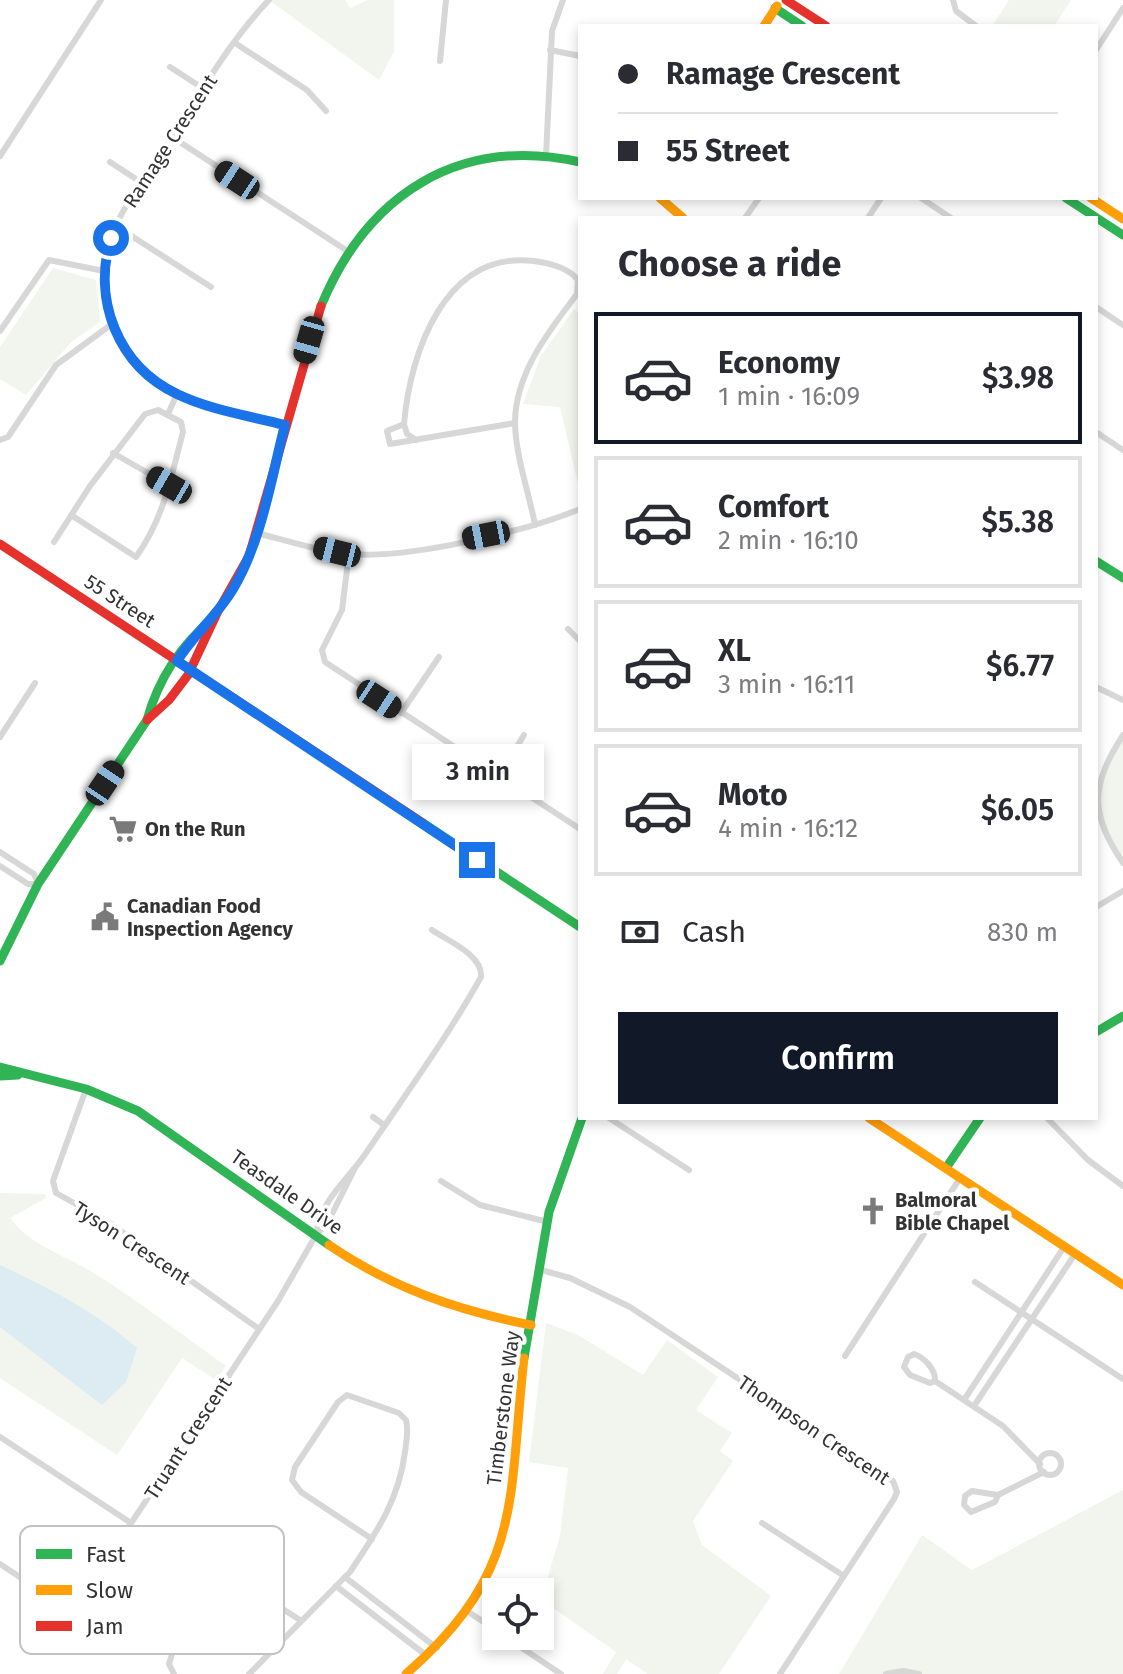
<!DOCTYPE html>
<meta charset="utf-8">
<style>
:root{--surface:#fff;--page:#f7f7f7;--text:#2b2b33;--muted:#7c7c81;--line:#e1e1e2;--accent:#111827}
body{margin:0;font-family:"Fira Sans",sans-serif;background:var(--page);color:var(--text);height:100vh;display:flex;flex-direction:column;font-size:30px;white-space:nowrap}
*{box-sizing:border-box;margin:0}
p{font-size:26px;color:var(--muted)}
.icon{flex:none;width:44px;height:44px;fill:none;stroke:currentColor;stroke-width:2;stroke-linecap:round;stroke-linejoin:round}
.map{position:relative;flex:1;overflow:hidden}
.details{position:absolute;left:578px;top:216px;width:520px;height:904px;display:flex;flex-direction:column;background:var(--surface);border-radius:0px;box-shadow:0 4px 12px #0003}
.details>*{flex:none}
.guide{position:absolute;left:578px;top:24px;width:520px;height:176px;border-radius:0px;box-shadow:0 4px 12px #0003;display:grid;align-content:center;height:176px;padding:0 40px;background:var(--surface)}
.buttons{position:absolute;left:482px;top:1578px;display:grid;gap:16px}
.buttons a{display:grid;place-items:center;width:72px;height:72px;border-radius:0px;background:var(--surface);box-shadow:0 4px 12px #0003;font-size:40px}
.end{position:absolute;width:36px;height:36px;margin:-18px;border:10px solid #1a73e8;background:#fff;box-shadow:0 0 0 4px #fff}
.from{border-radius:50%}
.bubble{position:absolute;height:56px;border-radius:0px;background:var(--surface);box-shadow:0 4px 12px #0003;font-size:26px;font-weight:600;line-height:56px;text-align:center}
.car{position:absolute;width:24px;height:48px;margin:-24px -12px;border-radius:10px;box-shadow:0 0 6px 2px #0007;background:linear-gradient(#222 24%,#8ab4d8 0 40%,#222 0 76%,#8ab4d8 0 86%,#222 0)}
.guide b{display:flex;align-items:center;gap:28px;height:76px;font-size:30px}
.guide b+b{border-top:2px solid var(--line)}
.guide i{width:20px;height:20px;background:var(--text)}
ul{padding:0;list-style:none}
li{display:flex;align-items:center;gap:24px;height:132px;margin:0 16px 12px;padding:0 24px;border:4px solid var(--line);border-radius:0px}
li div{flex:1}
li b{display:block;font-size:30px}
li em{font-style:normal;font-weight:600}
li.selected{border-color:var(--accent)}
li>.icon{width:72px;height:72px;stroke-width:1.5}
h2{padding:0 40px;font-size:36px;line-height:96px}
.pay{display:flex;align-items:center;gap:20px;height:88px;padding:0 40px;font-size:30px}
.pay p{margin-inline-start:auto}
.primary-button{display:flex;gap:16px;margin-top:auto;padding:16px 40px}
.primary-button a{flex:1;height:92px;border-radius:0px;background:var(--accent);color:#fff;font-size:32px;font-weight:600;line-height:92px;text-align:center}
.map>svg:first-child{display:block}
</style>
<div class="map">
<svg width="1123" height="1674" viewBox="0 0 1123 1674">
<rect width="100%" height="100%" fill="#fff"/>
<!-- green -->
<g fill="#f1f5ed">
<polygon points="269,0 345,0 350,8 368,0 394,0 394,51 379,80"/>
<polygon points="1009,0 1071,0 1054,26 992,26"/>
<polygon points="53,268 96,280 100,322 71,342 26,395 0,379 0,347"/>
<polygon points="574,309 580,314 580,492 560,407 523,404 541,356"/>
<path d="M1123,735V863C1091,816 1092,783 1123,735Z"/>
<path d="M0,1193L45,1194L46,1198L10,1218C31,1246 63,1254 92,1272C138,1300 182,1335 226,1366L216,1380L182,1358L117,1455L0,1378Z"/>
<polygon points="546,1323 578,1335 643,1375 667,1340 718,1377 696,1410 732,1433 720,1451 733,1461 693,1521 702,1545 771,1596 719,1674 648,1674 626,1659 617,1674 603,1674 616,1652 549,1605 540,1617 540,1603 560,1536 568,1468 529,1462"/>
<polygon points="1123,1490 1123,1674 839,1674 922,1535 972,1570"/>
</g>
<!-- water -->
<path fill="#ddebf3" d="M0,1265C49,1288 96,1312 137,1348L126,1382L102,1405L0,1327Z"/>
<g fill="none" stroke-linecap="round" stroke-linejoin="round">
<!-- street -->
<g stroke="#d7d7d7" stroke-width="6">
<path d="M269,0C229,42 199,95 168,144C149,172 126,201 113,232C87,293 118,368 179,395C212,409 250,416 285,425"/>
<polyline points="953,0 956,11 976,26"/>
<polyline points="235,43 307,90 326,111"/>
<polyline points="550,50 580,56"/>
<polyline points="1096,50 1123,8"/>
<polyline points="440,61 446,0"/>
<polyline points="170,67 204,89"/>
<polyline points="172,137 346,250"/>
<polyline points="0,156 101,0"/>
<polyline points="546,156 552,31 563,0"/>
<polyline points="110,162 142,183"/>
<polyline points="921,198 951,218"/>
<polyline points="745,218 759,198"/>
<polyline points="868,218 881,198"/>
<polyline points="116,226 211,287"/>
<polyline points="1096,307 1123,325"/>
<polyline points="0,331 49,260 104,271"/>
<polyline points="168,414 177,394"/>
<polyline points="404,424 387,431 390,444 515,423"/>
<polyline points="1096,432 1123,450"/>
<polyline points="0,440 8,437 56,365 112,324"/>
<path d="M416,440L407,434L404,424C410,354 444,250 534,261C549,263 568,267 578,280L577,294C549,331 516,372 515,421C515,455 529,492 535,525"/>
<polyline points="113,453 169,485"/>
<path d="M257,533C288,541 321,552 352,554C409,559 527,531 580,509"/>
<path d="M54,542L90,486L145,414L158,410L181,422L183,432C171,477 164,518 136,557L71,515"/>
<polyline points="349,554 342,610 322,650 325,662 580,829"/>
<polyline points="568,629 580,641"/>
<polyline points="1096,687 1123,700"/>
<polyline points="401,713 439,657"/>
<path d="M1123,735C1091,785 1089,813 1123,863"/>
<polyline points="0,737 35,683"/>
<polyline points="498,777 524,735"/>
<polyline points="0,852 34,874 38,884"/>
<polyline points="0,866 28,884 38,884"/>
<polyline points="1096,907 1123,891"/>
<polyline points="86,1089 53,1181 56,1193 108,1222 259,1329"/>
<polyline points="373,1117 384,1125"/>
<polyline points="609,1118 689,1170"/>
<polyline points="1047,1118 1088,1160 1123,1186"/>
<polyline points="441,1181 480,1205 548,1222"/>
<path d="M316,1235C321,1199 347,1181 366,1153C405,1095 447,1038 481,977C483,955 448,941 432,930"/>
<polyline points="538,1269 570,1278 630,1307 893,1481 897,1492 894,1499 780,1674"/>
<polyline points="975,1282 1123,1379"/>
<polyline points="845,1356 960,1178"/>
<path d="M935,1381L930,1383L910,1375L904,1367L908,1357L914,1354C924,1357 936,1370 935,1381L1003,1426L1040,1464"/>
<polyline points="964,1400 1064,1247"/>
<polyline points="974,1406 1075,1254"/>
<polyline points="0,1437 131,1523"/>
<circle cx="1050" cy="1464" r="11"/>
<polyline points="998,1495 972,1491 965,1496 964,1505 971,1512 995,1502 998,1495 1044,1472"/>
<polyline points="762,1523 844,1576"/>
<polyline points="0,1564 59,1603 67,1606 79,1602 278,1301 316,1235 327,1224 355,1168"/>
<polyline points="345,1577 437,1648"/>
<polyline points="336,1586 427,1656"/>
<polyline points="470,1613 496,1630"/>
<polyline points="504,1636 561,1674"/>
<polyline points="174,1674 169,1664 172,1654 224,1579 237,1580 300,1620"/>
<path d="M249,1674L350,1572L352,1569C378,1530 399,1499 405,1452C406,1442 409,1431 406,1420L399,1413L347,1395L338,1402L295,1467L292,1480L301,1492L372,1539"/>
<polyline points="886,1674 903,1671 919,1674"/>
</g>
<!-- fast -->
<g stroke="#30b455" stroke-width="9">
<polyline points="775,8 802,26"/>
<polyline points="1066,198 1123,235"/>
<path d="M321,306C367,195 458,135 580,162"/>
<polyline points="1096,561 1123,578"/>
<polyline points="423,823 580,927"/>
<path d="M0,961L38,884L147,720C158,680 181,644 214,618"/>
<polyline points="1096,1032 1123,1016"/>
<polyline points="0,1067 86,1089 138,1111 329,1245"/>
<polyline points="0,1076 18,1075"/>
<polyline points="946,1168 980,1118"/>
<polyline points="524,1358 549,1212 582,1118"/>
</g>
<!-- slow -->
<g stroke="#ff9f0a" stroke-width="9">
<polyline points="764,26 777,6"/>
<polyline points="660,198 683,218"/>
<polyline points="1091,198 1123,219"/>
<polyline points="869,1118 1123,1285"/>
<path d="M329,1245C392,1288 456,1310 531,1325"/>
<path d="M406,1674C524,1571 508,1501 524,1358"/>
</g>
<!-- jam -->
<g stroke="#e5322d" stroke-width="9">
<polyline points="786,0 826,26"/>
<polyline points="0,544 423,823"/>
<polyline points="147,720 169,700 188,675 218,611 249,556 321,306"/>
</g>
</g>
<g fill="none" stroke-linecap="round" stroke-linejoin="round">
<!-- route -->
<path stroke="#1a73e8" stroke-width="10" d="M111,238C92,300 118,366 177,394C210,410 250,416 285,425C271,479 262,540 233,589C217,616 194,634 177,661L477,860"/>
</g>
<!-- icons -->
<defs>
<symbol id="supermarket-bare" viewBox="-9 -9 18 18"><path d="M-6-5.5h2.5l.6 2H6L4.5 2H-2.5L-4.4-4H-6ZM-1.5 3.2a1.3 1.3 0 1 0 .1 0ZM3 3.2a1.3 1.3 0 1 0 .1 0Z" fill="#7a7a7a" stroke="#fff" stroke-width="2.5" paint-order="stroke"/></symbol>
<symbol id="civic-bare" viewBox="-9 -9 18 18"><path d="M-.6-6.5H3V-4.5H.6V-3L4-1V1h2V6H-6V1h2V-1L-.6-3ZM-1.2 2.5V6h2.4V2.5Z" fill="#7a7a7a" stroke="#fff" stroke-width="2.5" paint-order="stroke"/></symbol>
<symbol id="church-bare" viewBox="-9 -9 18 18"><path d="M-1.2-6h2.4v3.5h3.3v2.4h-3.3V6h-2.4V-.1h-3.3v-2.4h3.3Z" fill="#7a7a7a" stroke="#fff" stroke-width="2.5" paint-order="stroke"/></symbol>
</defs>
<g fill-rule="evenodd">
<use href="#supermarket-bare" x="103" y="809" width="40" height="40"/>
<use href="#civic-bare" x="85" y="897" width="40" height="40"/>
<use href="#church-bare" x="853" y="1191" width="40" height="40"/>
</g>
<g text-anchor="middle" dominant-baseline="central" stroke-width="8" stroke-linejoin="round" paint-order="stroke">
<!-- street labels -->
<g font-size="20" fill="#333" stroke="#fff">
<text transform="translate(170 141) rotate(-57)">Ramage Crescent</text>
<text transform="translate(120 601) rotate(33)">55 Street</text>
<text transform="translate(287 1192) rotate(35)">Teasdale Drive</text>
<text transform="translate(132 1243) rotate(33)">Tyson Crescent</text>
<text transform="translate(503 1408) rotate(-83)">Timberstone Way</text>
<text transform="translate(814 1430) rotate(34)">Thompson Crescent</text>
<text transform="translate(188 1438) rotate(-57)">Truant Crescent</text>
</g>
<!-- poi labels -->
<g font-size="20" font-weight="bold" fill="#333" stroke="#fff" text-anchor="start">
<text x="145" y="829">On the Run</text>
<text x="127" y="906">Canadian Food<tspan x="127" dy="23">Inspection Agency</tspan></text>
<text x="895" y="1200">Balmoral<tspan x="895" dy="23">Bible Chapel</tspan></text>
</g>
</g>
<!-- legend -->
<rect x="20" y="1526" width="264" height="128" rx="12" fill="#fff" stroke="#c2c2c2" stroke-width="2"/>
<rect x="36" y="1549" width="36" height="10" fill="#30b455"/>
<rect x="36" y="1585" width="36" height="10" fill="#ff9f0a"/>
<rect x="36" y="1621" width="36" height="10" fill="#e5322d"/>
<g font-size="22" fill="#333">
<text x="86" y="1562">Fast</text>
<text x="86" y="1598">Slow</text>
<text x="86" y="1634">Jam</text>
</g>
</svg>
<div class="buttons">
<a><svg class="icon" aria-label="locate" viewBox="0 0 24 24"><circle cx="12" cy="12" r="6"/><path d="M12 2v4M12 18v4M2 12h4M18 12h4"/></svg></a>
</div>
<i class="end from" style="left:111px;top:238px"></i>
<i class="end" style="left:477px;top:860px"></i>
<div class="bubble" style="left:412px;top:744px;width:132px">3 min</div>
<i class="car" style="left:237px;top:180px;rotate:303deg"></i>
<i class="car" style="left:309px;top:340px;rotate:196deg"></i>
<i class="car" style="left:169px;top:485px;rotate:300deg"></i>
<i class="car" style="left:486px;top:535px;rotate:259deg"></i>
<i class="car" style="left:337px;top:552px;rotate:284deg"></i>
<i class="car" style="left:379px;top:699px;rotate:123deg"></i>
<i class="car" style="left:105px;top:783px;rotate:34deg"></i>
<div class="guide">
<b><i class="from"></i>Ramage Crescent</b>
<b><i></i>55 Street</b>
</div>
<section class="details">
<h2>Choose a ride</h2>
<ul>
<li class="selected"><svg class="icon" aria-label="car" viewBox="0 0 24 24"><path d="M5 17H2v-5l4-1 3-4h7l3 4 3 1v5h-3M9 17h6M6 11h13"/><circle cx="7" cy="17" r="2"/><circle cx="17" cy="17" r="2"/></svg><div><b>Economy</b><p>1 min · 16:09</p></div><em>$3.98</em></li>
<li><svg class="icon" aria-label="car" viewBox="0 0 24 24"><path d="M5 17H2v-5l4-1 3-4h7l3 4 3 1v5h-3M9 17h6M6 11h13"/><circle cx="7" cy="17" r="2"/><circle cx="17" cy="17" r="2"/></svg><div><b>Comfort</b><p>2 min · 16:10</p></div><em>$5.38</em></li>
<li><svg class="icon" aria-label="car" viewBox="0 0 24 24"><path d="M5 17H2v-5l4-1 3-4h7l3 4 3 1v5h-3M9 17h6M6 11h13"/><circle cx="7" cy="17" r="2"/><circle cx="17" cy="17" r="2"/></svg><div><b>XL</b><p>3 min · 16:11</p></div><em>$6.77</em></li>
<li><svg class="icon" aria-label="car" viewBox="0 0 24 24"><path d="M5 17H2v-5l4-1 3-4h7l3 4 3 1v5h-3M9 17h6M6 11h13"/><circle cx="7" cy="17" r="2"/><circle cx="17" cy="17" r="2"/></svg><div><b>Moto</b><p>4 min · 16:12</p></div><em>$6.05</em></li>
</ul>
<div class="pay"><svg class="icon" aria-label="cash" viewBox="0 0 24 24"><path d="M3 7h18v10H3z"/><circle cx="12" cy="12" r="2"/></svg>Cash<p>830 m</p></div>
<div class="primary-button"><a>Confirm</a></div>
</section>
</div>
